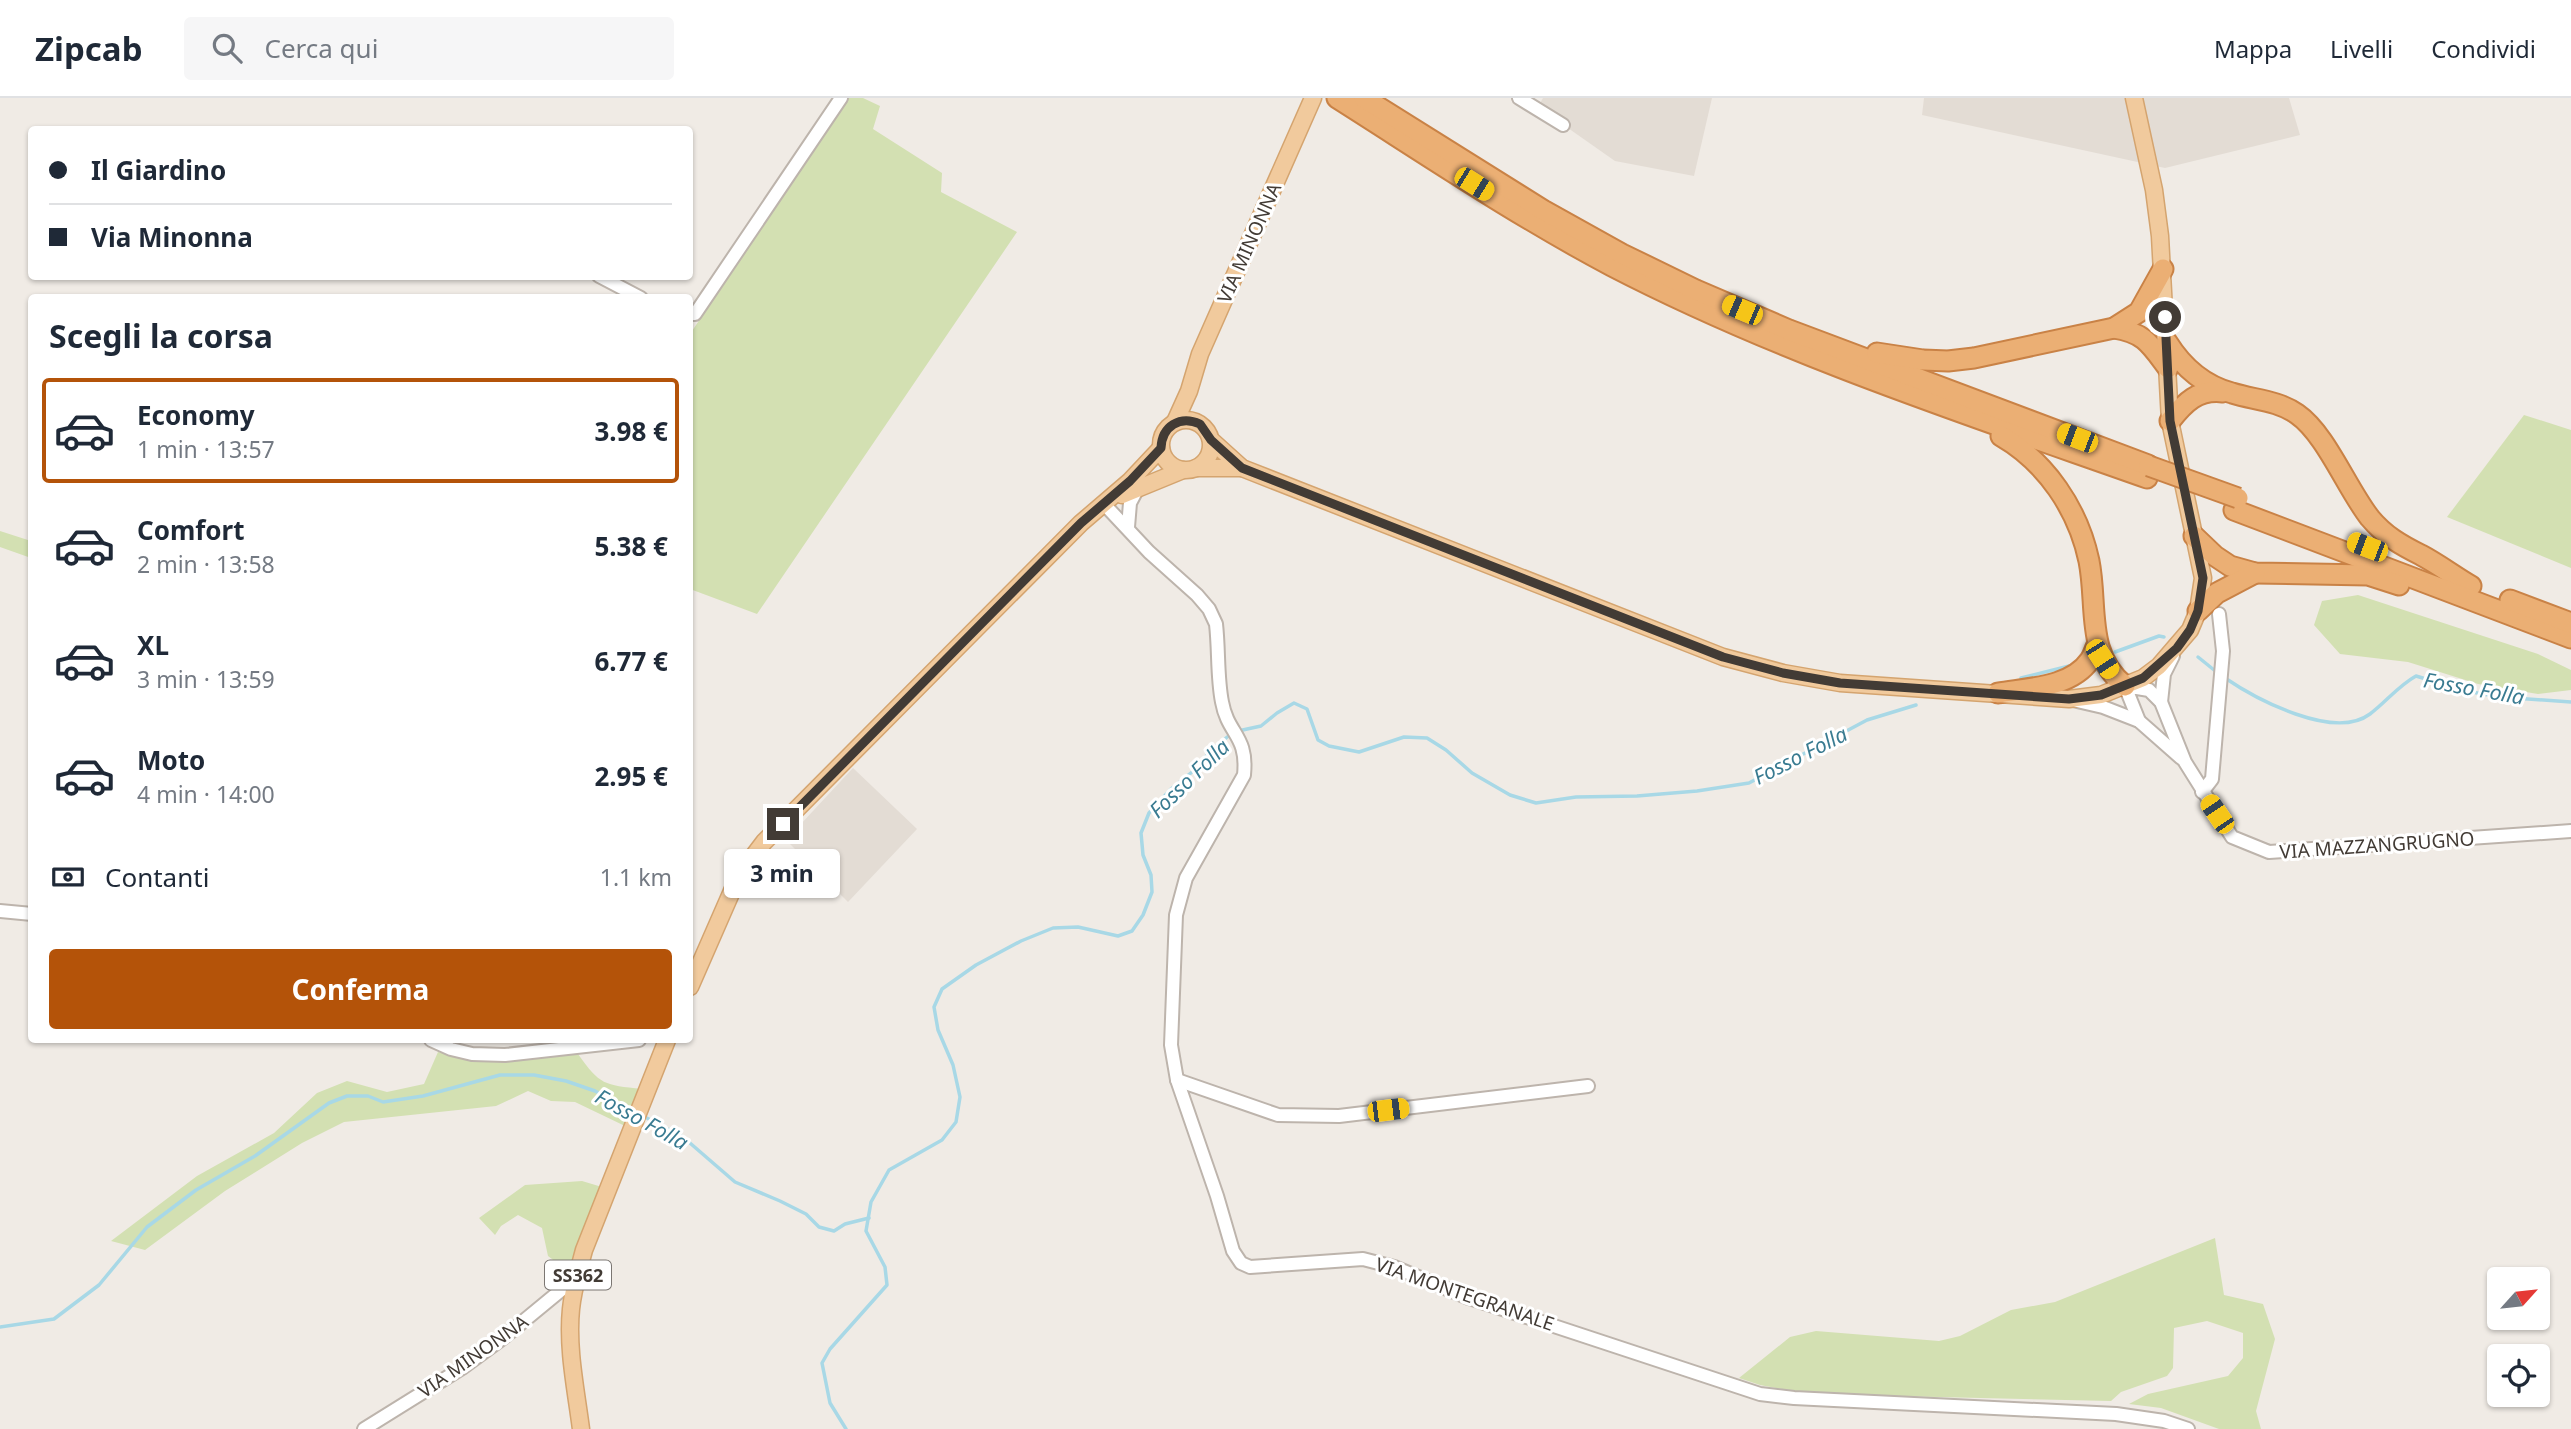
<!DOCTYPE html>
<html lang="it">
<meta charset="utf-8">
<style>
:root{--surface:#fff;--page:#f6f6f7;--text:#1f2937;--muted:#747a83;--line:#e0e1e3;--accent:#b45309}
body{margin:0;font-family:"Noto Sans",sans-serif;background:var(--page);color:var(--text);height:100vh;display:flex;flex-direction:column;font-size:26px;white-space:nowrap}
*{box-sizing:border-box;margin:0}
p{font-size:23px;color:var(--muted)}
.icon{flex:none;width:38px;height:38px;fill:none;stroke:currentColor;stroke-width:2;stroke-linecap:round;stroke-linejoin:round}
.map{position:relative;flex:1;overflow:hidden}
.sheet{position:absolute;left:28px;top:196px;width:665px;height:749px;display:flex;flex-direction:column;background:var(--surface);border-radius:7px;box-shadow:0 2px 5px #0004}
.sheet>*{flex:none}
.hud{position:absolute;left:28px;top:28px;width:665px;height:154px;border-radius:7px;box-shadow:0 2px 5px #0004;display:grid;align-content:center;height:154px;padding:0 21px;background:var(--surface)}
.needle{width:46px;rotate:63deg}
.controls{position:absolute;left:2487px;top:1169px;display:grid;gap:14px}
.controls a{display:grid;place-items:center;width:63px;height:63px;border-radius:7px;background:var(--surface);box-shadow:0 2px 5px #0004;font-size:35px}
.end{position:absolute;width:32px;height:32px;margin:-16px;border:9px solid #423b35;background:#fff;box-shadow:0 0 0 4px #fff}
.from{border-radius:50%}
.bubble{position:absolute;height:49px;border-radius:7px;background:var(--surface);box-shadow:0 2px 5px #0004;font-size:23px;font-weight:700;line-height:49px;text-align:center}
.car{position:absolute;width:21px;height:42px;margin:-21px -10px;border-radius:9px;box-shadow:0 0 5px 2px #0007;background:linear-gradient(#f5c518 24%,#345 0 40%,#f5c518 0 76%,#345 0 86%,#f5c518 0)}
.hud b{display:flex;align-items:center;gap:24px;height:66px;font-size:26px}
.hud b+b{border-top:2px solid var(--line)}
.hud i{width:18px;height:18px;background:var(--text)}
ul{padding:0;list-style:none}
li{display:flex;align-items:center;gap:21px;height:105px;margin:0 14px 10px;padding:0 7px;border:4px solid transparent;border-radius:7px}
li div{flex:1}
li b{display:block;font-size:26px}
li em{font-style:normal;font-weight:700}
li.on{border-color:var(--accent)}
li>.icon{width:63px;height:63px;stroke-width:1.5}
h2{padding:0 21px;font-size:32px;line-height:84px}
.pay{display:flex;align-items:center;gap:18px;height:77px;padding:0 21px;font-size:26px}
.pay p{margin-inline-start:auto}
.cta{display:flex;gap:14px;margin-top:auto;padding:14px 21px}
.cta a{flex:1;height:80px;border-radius:7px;background:var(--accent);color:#fff;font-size:28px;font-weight:700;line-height:80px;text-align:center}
header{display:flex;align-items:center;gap:42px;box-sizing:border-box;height:98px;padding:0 35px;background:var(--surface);border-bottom:2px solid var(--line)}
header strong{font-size:33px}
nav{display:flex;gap:38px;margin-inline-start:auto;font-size:24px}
.search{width:490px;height:63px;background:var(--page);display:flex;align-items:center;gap:18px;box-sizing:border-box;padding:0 24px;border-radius:7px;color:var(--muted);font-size:26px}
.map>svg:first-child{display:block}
</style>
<header>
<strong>Zipcab</strong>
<div class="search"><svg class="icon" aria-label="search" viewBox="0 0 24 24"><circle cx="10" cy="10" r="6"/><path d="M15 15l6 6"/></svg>Cerca qui</div>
<nav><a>Mappa</a><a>Livelli</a><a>Condividi</a></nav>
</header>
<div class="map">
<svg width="2571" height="1331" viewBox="0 0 2571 1331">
<rect width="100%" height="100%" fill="#f0ebe5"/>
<!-- residential -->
<g fill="#e3dcd4">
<polygon points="1543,0 1712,0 1694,78 1615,63 1538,9"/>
<polygon points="1924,0 2289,0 2300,37 2165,70 1922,17"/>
<polygon points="853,670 917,731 848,804 786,742"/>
</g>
<!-- green -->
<g fill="#d3e0b2">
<polygon points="849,0 863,0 880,8 873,31 942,75 941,94 1017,134 757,516 690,491 690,236"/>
<polygon points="2524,317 2571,332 2571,470 2447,419"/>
<polygon points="0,433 31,443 31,460 0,449"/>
<polygon points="2358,497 2538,556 2571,572 2571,592 2538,596 2478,586 2408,564 2340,556 2314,527 2322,503"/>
<path d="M438,954L483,963L503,964L578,956C600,987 604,987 642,991L625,1028L575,1004L551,1003L528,993L496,1008L344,1024L302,1045L225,1093L145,1152L111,1143L197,1078L274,1035L317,995L347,983L387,994L424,986Z"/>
<polygon points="582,1083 602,1089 569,1174 548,1158 542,1130 518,1117 501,1128 495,1137 479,1120 525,1087"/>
<polygon points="2215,1140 2224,1197 2263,1206 2275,1241 2256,1313 2261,1331 2219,1331 2161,1310 2129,1306 2148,1296 2228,1278 2243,1260 2243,1235 2207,1223 2174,1230 2173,1270 2167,1278 2121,1294 2111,1303 1809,1296 1760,1287 1739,1280 1790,1239 1816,1233 1939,1243 1960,1238 2011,1212 2055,1204"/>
</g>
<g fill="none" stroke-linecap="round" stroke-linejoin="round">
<!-- stream -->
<g stroke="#a8d8e6" stroke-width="3.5">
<polyline points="2115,554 2159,538 2164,539"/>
<polyline points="2198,559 2219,576"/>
<polyline points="2021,580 2073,567"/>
<path d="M2225,580C2256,601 2334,643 2370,616C2386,604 2398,588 2416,578L2466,593L2500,599L2571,604"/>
<polyline points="1238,633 1261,628 1277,615 1294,605 1307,611 1318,642 1329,648 1359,654 1404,639 1427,640 1446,652 1472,675 1510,697 1536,705 1576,699 1637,698 1697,693 1749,685 1867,622 1916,607"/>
<polyline points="643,1018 683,1039 735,1084 780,1103 806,1116 819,1129 834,1133 845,1126 869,1120"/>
<polyline points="0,1229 54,1221 99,1187 147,1129 196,1092 255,1058 329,1005 347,998 368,998 383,1004 423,998 500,977 534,977 566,983 595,993 633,1013"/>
<polyline points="846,1331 830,1305 822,1265 830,1251 887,1187 885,1169 866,1133 871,1104 889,1072 942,1042 956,1024 960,999 953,967 938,932 934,909 942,891 976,867 1021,843 1053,830 1078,829 1118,838 1132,833 1143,817 1152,794 1151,777 1143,757 1141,735 1149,715 1171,691 1197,670 1211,652 1231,636"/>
</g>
<defs>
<g id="minor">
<polyline points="1519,0 1563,27"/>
<polyline points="599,178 641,200"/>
<polyline points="690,216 695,216 841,0"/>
<path d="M1104,406L1149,454L1197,497L1209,511L1216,526C1219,552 1217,579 1222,604C1228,637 1248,637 1244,677L1186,780L1176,817L1171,947L1177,982L1217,1098L1233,1153L1241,1165L1250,1169L1363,1161L1394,1169L1469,1200L1760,1296L1794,1300L2116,1316L2164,1323L2188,1331"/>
<polyline points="1128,429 1130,405 1138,390"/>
<polyline points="2077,603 2103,609 2139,623 2181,660"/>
<polyline points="2161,604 2164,576 2173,558"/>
<polyline points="2139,623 2125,588 2149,592 2161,604 2185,664 2232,739 2269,754 2571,733"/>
<polyline points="2202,694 2212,681 2223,553 2219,516"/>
<polyline points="0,813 32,816"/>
<polyline points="431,942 451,951 472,956 505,957 639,942"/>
<polyline points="1177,982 1278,1017 1339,1018 1588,988"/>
<polyline points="364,1331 462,1270 503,1240 577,1179"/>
</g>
<g id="major">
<circle cx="1186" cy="347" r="25"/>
<polyline points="1175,324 1189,293 1200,256 1313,0"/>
<polyline points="1211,342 1242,370 1723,559 1783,575 1840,585 2069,601 2101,597 2143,580 2159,568 2190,532 2198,513 2203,480 2170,323 2160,138 2154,92 2134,0"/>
<polyline points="1196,370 1242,370"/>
<polyline points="1122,397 1183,372"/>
<polyline points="690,889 739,777 764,744 1081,425 1130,383 1161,350"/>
<path d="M581,1331C576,1292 567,1250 571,1211C573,1191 579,1171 584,1152L667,942"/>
</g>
<g id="highway">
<path d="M1337,0C1427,57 1517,118 1612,168C1782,256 1966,316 2147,380"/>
<polyline points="1364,0 1543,112 1622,156 1696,192 1789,232 2148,367"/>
<path d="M2114,230C2145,235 2150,246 2168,270"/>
<path d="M2167,244C2182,268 2202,287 2232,295C2254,302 2277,302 2297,316C2326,336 2347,391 2370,420C2385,438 2401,447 2421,457C2438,466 2454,478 2471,488"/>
<polyline points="1877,255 1923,262 1948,263 1974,260 2114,230 2139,214 2163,171"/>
<path d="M2170,323C2185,304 2198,291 2223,294"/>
<path d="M2001,338C2046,364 2078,411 2089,463C2098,508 2085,556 2125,588"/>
<polyline points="2234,412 2571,540"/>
<polyline points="2194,438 2215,458 2230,468 2255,475 2368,477 2399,487"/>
<polyline points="2510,502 2571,525"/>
<polyline points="2198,513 2217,495 2255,475"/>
<path d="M1998,595C2027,590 2071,590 2090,562C2093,558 2095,551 2097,547"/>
</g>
</defs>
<!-- minor casing -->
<use href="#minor" stroke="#bdb4ac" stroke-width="16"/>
<!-- major casing -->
<use href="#major" stroke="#d4a46f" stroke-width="19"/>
<!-- highway casing -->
<use href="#highway" stroke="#c98246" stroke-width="23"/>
<!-- minor -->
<use href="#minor" stroke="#fff" stroke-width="12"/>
<!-- major -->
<use href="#major" stroke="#f1ca9d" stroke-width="16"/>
<!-- highway -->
<use href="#highway" stroke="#ebaf74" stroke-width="19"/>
<defs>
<polyline id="highway-bridge" points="2149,368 2238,400"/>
</defs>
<!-- highway-bridge casing -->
<use href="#highway-bridge" stroke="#c98246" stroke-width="23" stroke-linecap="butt"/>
<!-- highway-bridge -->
<use href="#highway-bridge" stroke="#ebaf74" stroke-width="19"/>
</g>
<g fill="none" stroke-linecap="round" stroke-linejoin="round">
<!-- route -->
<path stroke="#423b35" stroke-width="9" d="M783,726L1081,425L1130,383L1161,350C1162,328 1180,317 1200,326L1211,342L1242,370L1723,559L1783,575L1840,585L2069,601L2101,597L2143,580L2177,550L2190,532L2198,513L2203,480L2170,323L2165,219"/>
</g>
<g text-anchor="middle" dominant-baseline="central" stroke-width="6" stroke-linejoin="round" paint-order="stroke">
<!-- shield labels -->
<rect fill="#fff" stroke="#7b7672" stroke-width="2" x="545" y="1162.5" width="66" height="29" rx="5"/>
<g font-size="18" font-weight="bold" fill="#423b35">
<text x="578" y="1177">SS362</text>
</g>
<!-- street labels -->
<g font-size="19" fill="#423b35" stroke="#fff">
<text transform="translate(1249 145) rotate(-66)">VIA MINONNA</text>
<text transform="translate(2377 747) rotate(-4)">VIA MAZZANGRUGNO</text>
<text transform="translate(1465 1196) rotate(19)">VIA MONTEGRANALE</text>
<text transform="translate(473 1258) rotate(-35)">VIA MINONNA</text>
</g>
<!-- water labels -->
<g font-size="21" font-style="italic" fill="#397b91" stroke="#fff">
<text transform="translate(2474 590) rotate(10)">Fosso Folla</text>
<text transform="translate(1800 657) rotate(-27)">Fosso Folla</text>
<text transform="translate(1189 680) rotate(-44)">Fosso Folla</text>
<text transform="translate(642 1021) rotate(29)">Fosso Folla</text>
</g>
</g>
</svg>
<div class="controls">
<a><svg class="needle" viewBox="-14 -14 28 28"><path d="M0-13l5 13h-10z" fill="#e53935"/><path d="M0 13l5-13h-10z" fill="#747a83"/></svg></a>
<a><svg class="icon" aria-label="locate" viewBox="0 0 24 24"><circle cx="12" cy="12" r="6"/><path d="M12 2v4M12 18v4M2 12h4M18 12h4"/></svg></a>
</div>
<i class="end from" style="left:2165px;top:219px"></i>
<i class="end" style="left:783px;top:726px"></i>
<div class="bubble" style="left:724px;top:751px;width:116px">3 min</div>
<i class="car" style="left:1474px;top:86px;rotate:122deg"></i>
<i class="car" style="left:1742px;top:212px;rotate:293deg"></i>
<i class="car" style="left:2077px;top:340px;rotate:291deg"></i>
<i class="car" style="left:2367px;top:449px;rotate:291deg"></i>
<i class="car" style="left:2102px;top:561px;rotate:147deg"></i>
<i class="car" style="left:2217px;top:716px;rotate:326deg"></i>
<i class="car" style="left:1388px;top:1012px;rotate:83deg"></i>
<div class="hud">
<b><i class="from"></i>Il Giardino</b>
<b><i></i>Via Minonna</b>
</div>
<section class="sheet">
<h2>Scegli la corsa</h2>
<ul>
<li class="on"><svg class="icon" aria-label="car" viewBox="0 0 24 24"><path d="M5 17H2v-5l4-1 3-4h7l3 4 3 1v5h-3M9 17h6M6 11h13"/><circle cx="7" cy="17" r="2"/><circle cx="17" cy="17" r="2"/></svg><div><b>Economy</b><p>1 min · 13:57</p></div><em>3.98 €</em></li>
<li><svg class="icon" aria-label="car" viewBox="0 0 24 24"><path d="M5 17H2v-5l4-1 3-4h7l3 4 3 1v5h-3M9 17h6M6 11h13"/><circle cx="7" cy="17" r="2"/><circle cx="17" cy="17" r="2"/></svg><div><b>Comfort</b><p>2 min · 13:58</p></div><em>5.38 €</em></li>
<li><svg class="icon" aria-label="car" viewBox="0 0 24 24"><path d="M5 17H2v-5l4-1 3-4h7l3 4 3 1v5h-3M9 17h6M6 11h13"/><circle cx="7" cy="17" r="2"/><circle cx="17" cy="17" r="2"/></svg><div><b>XL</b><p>3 min · 13:59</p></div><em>6.77 €</em></li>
<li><svg class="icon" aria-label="car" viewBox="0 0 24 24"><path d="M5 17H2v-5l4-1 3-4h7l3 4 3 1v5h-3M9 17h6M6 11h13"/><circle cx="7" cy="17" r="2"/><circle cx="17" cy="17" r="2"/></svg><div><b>Moto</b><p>4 min · 14:00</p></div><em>2.95 €</em></li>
</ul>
<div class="pay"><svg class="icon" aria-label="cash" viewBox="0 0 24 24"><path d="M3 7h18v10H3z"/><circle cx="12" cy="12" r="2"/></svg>Contanti<p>1.1 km</p></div>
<div class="cta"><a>Conferma</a></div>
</section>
</div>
